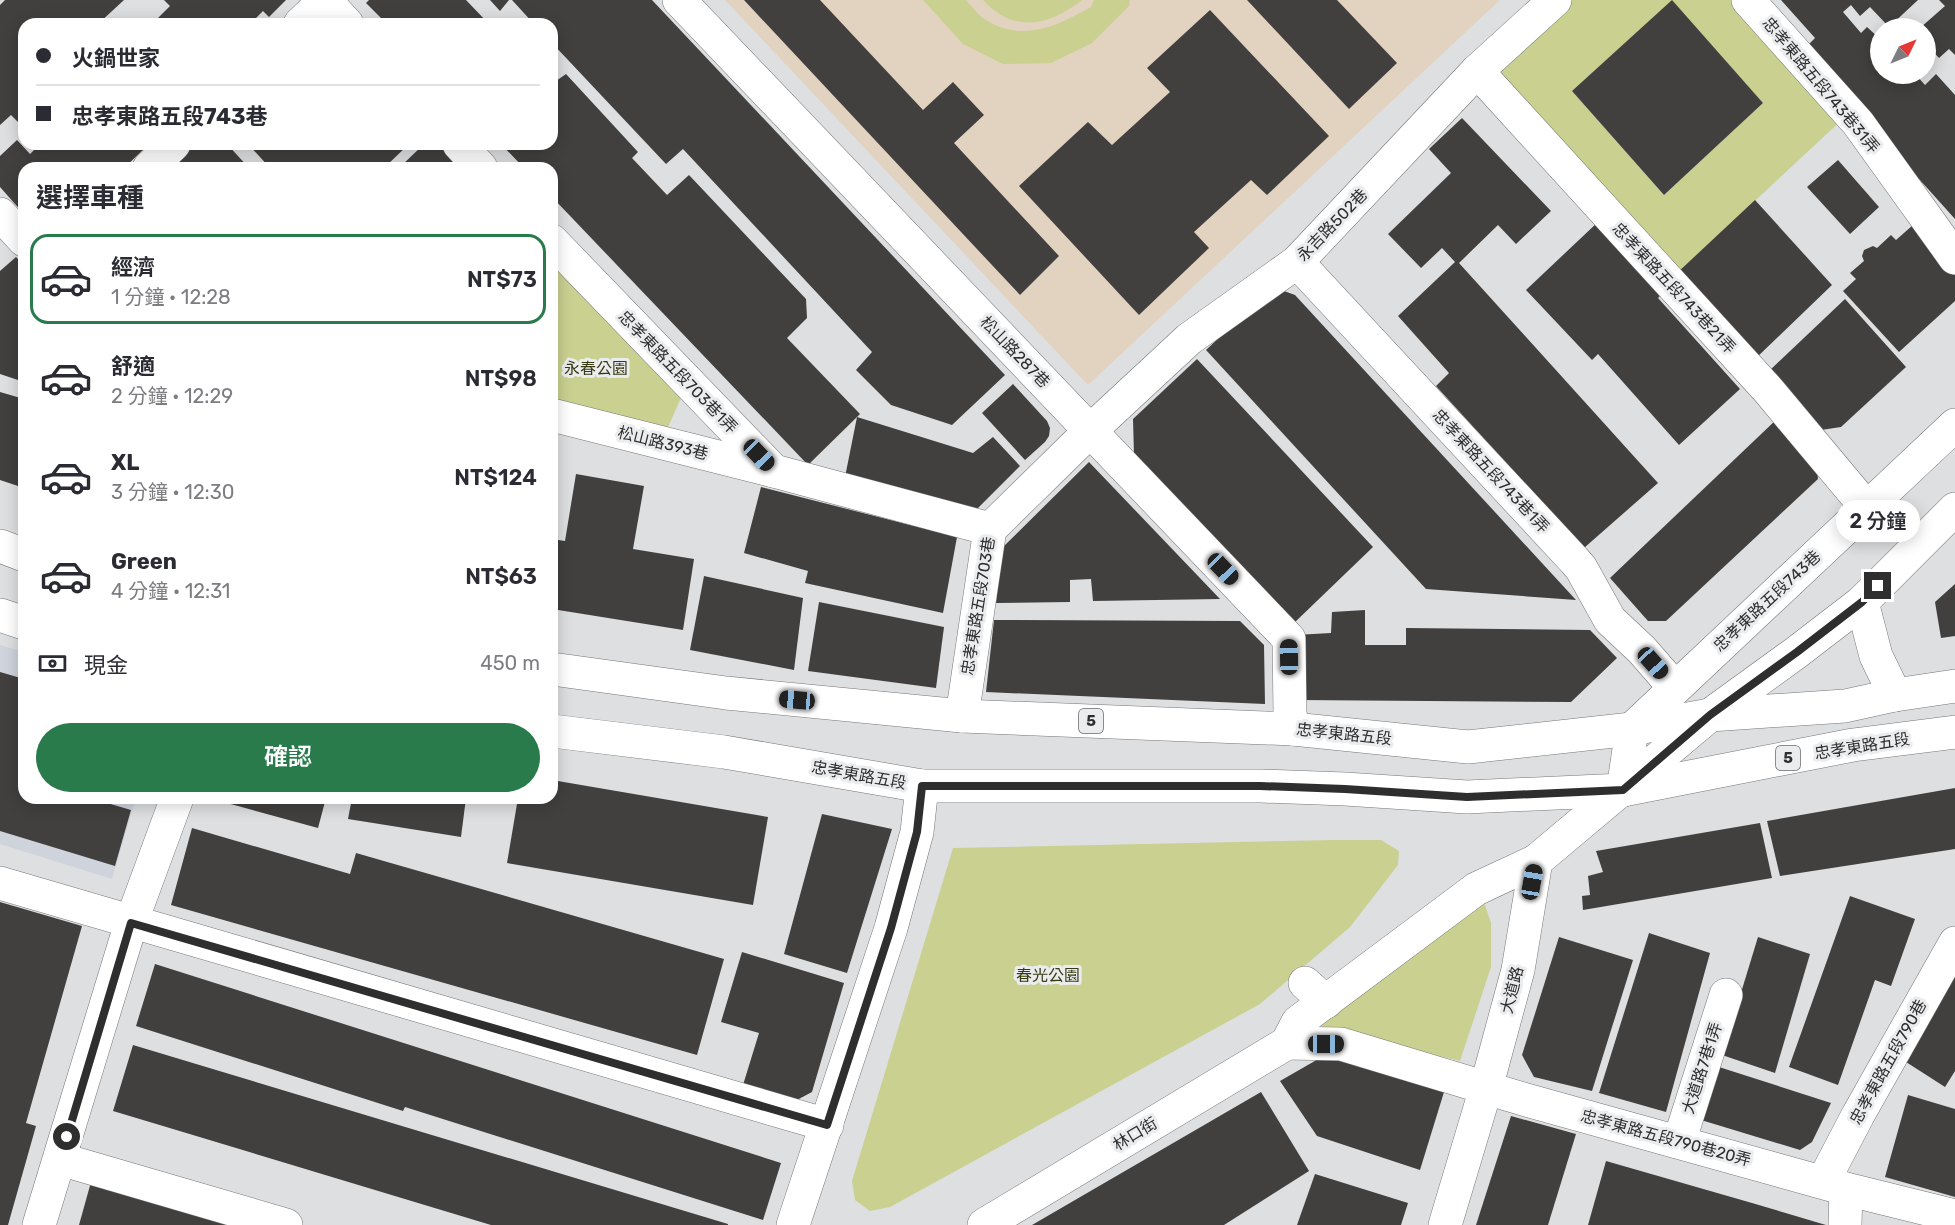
<!DOCTYPE html>
<html lang="zh-TW">
<meta charset="utf-8">
<style>
:root{--surface:#fff;--page:#f2f2f3;--text:#2b2b33;--muted:#7c7c81;--line:#e1e1e2;--accent:#2a7b4c}
body{margin:0;font-family:Rubik,"Noto Sans TC",sans-serif;background:var(--page);color:var(--text);height:100vh;display:flex;flex-direction:column;font-size:22px;white-space:nowrap}
*{box-sizing:border-box;margin:0}
p{font-size:20px;color:var(--muted)}
.icon{flex:none;width:33px;height:33px;fill:none;stroke:currentColor;stroke-width:2;stroke-linecap:round;stroke-linejoin:round}
.map{position:relative;flex:1;overflow:hidden}
.sheet{position:absolute;left:18px;top:162px;width:540px;height:642px;display:flex;flex-direction:column;background:var(--surface);border-radius:18px;box-shadow:0 3px 15px #0003}
.sheet>*{flex:none}
.top-card{position:absolute;left:18px;top:18px;width:540px;height:132px;border-radius:18px;box-shadow:0 3px 15px #0003;display:grid;align-content:center;height:132px;padding:0 18px;background:var(--surface)}
.needle{width:39px;rotate:47deg}
.buttons{position:absolute;left:1870px;top:18px;display:grid;gap:12px}
.buttons a{display:grid;place-items:center;width:66px;height:66px;border-radius:50%;background:var(--surface);box-shadow:0 3px 15px #0003;font-size:30px}
.end{position:absolute;width:27px;height:27px;margin:-14px;border:8px solid #2e2e2f;background:#fff;box-shadow:0 0 0 3px #fff}
.from{border-radius:50%}
.bubble{position:absolute;height:42px;border-radius:21px;background:var(--surface);box-shadow:0 3px 15px #0003;font-size:20px;font-weight:600;line-height:42px;text-align:center}
.car{position:absolute;width:18px;height:36px;margin:-18px -9px;border-radius:8px;box-shadow:0 0 4px 2px #0007;background:linear-gradient(#222 24%,#8ab4d8 0 40%,#222 0 76%,#8ab4d8 0 86%,#222 0)}
.top-card b{display:flex;align-items:center;gap:21px;height:57px;font-size:22px}
.top-card b+b{border-top:2px solid var(--line)}
.top-card i{width:15px;height:15px;background:var(--text)}
ul{padding:0;list-style:none}
li{display:flex;align-items:center;gap:18px;height:90px;margin:0 12px 9px;padding:0 6px;border:3px solid transparent;border-radius:18px}
li div{flex:1}
li b{display:block;font-size:22px}
li em{font-style:normal;font-weight:600}
li.selected{border-color:var(--accent)}
li>.icon{width:54px;height:54px;stroke-width:1.5}
h2{padding:0 18px;font-size:27px;line-height:72px}
.pay{display:flex;align-items:center;gap:15px;height:66px;padding:0 18px;font-size:22px}
.pay p{margin-inline-start:auto}
.cta{display:flex;gap:12px;margin-top:auto;padding:12px 18px}
.cta a{flex:1;height:69px;border-radius:36px;background:var(--accent);color:#fff;font-size:24px;font-weight:600;line-height:69px;text-align:center}
.map>svg:first-child{display:block}
</style>
<div class="map">
<svg width="1955" height="1225" viewBox="0 0 1955 1225">
<rect width="100%" height="100%" fill="#dedfe1"/>
<!-- built -->
<polygon fill="#cfd4dc" points="0,645 24,652 24,798 136,798 112,879 0,844"/>
<!-- education -->
<polygon fill="#e1d3c0" points="725,0 1500,0 1088,385"/>
<!-- green -->
<g fill="#c9d090" fill-rule="evenodd">
<path d="M923,0H966C972,6 978,16 986,20C1023,43 1057,26 1091,7L1094,0H1130L1129,6L1092,43L1051,63L1003,64L963,44Z"/>
<path d="M983,0H1082C1049,26 1014,34 983,0Z"/>
<path d="M1560,0H1743L1846,116L1671,279L1482,72ZM1672,1L1763,103L1664,195L1572,91Z"/>
<polygon points="552,260 682,395 666,432 552,403"/>
<polygon points="1335,840 1381,840 1399,851 1398,865 1350,927 1260,1004 890,1207 870,1211 855,1200 852,1181 953,848"/>
<polygon points="1484,902 1491,923 1491,967 1460,1061 1313,1024"/>
</g>
<!-- building -->
<g fill="#42403f">
<polygon points="5,0 124,0 98,24 24,24 24,124 22,126 11,115 0,125 0,5"/>
<polygon points="164,0 286,0 269,17 263,11 250,24 152,24 170,6"/>
<polygon points="369,0 466,0 489,24 387,24 366,3"/>
<polygon points="490,0 509,0 500,11"/>
<polygon points="512,0 652,0 1005,375 952,425 891,405 856,370 872,352 683,149 666,164 552,43 552,24 534,24"/>
<polygon points="744,0 820,0 923,110 953,82 984,115 954,143 1059,256 1020,295"/>
<polygon points="1247,0 1337,0 1397,63 1349,109"/>
<polygon points="1672,0 1763,103 1664,195 1572,91"/>
<polygon points="1781,0 1918,0 1889,27 1870,7 1860,16 1851,5 1843,12 1861,33 1867,27 1881,40 1881,74 1915,74 1925,85 1936,74 1955,95 1955,219 1803,50 1815,38"/>
<polygon points="1939,0 1955,0 1955,55 1949,49 1939,58 1926,44 1926,28 1920,28 1945,6"/>
<polygon points="1210,10 1329,136 1267,195 1251,180 1194,232 1209,248 1139,315 1019,186 1088,122 1112,145 1170,92 1147,68"/>
<polygon points="566,74 638,152 632,158 667,195 689,175 806,299 807,318 787,338 860,414 857,417 973,453 993,437 1020,466 975,511 845,477 857,417 808,465 552,197 552,168 524,168 501,144 552,144 552,77 556,81"/>
<polygon points="1462,118 1551,211 1516,244 1498,225 1459,263 1658,483 1584,548 1436,386 1449,373 1398,316 1455,262 1442,248 1421,268 1388,234 1451,173 1429,149"/>
<polygon points="17,140 30,154 40,144 48,146 50,144 149,144 124,168 24,168 24,214 0,187 0,156"/>
<polygon points="193,144 227,144 249,168 168,168"/>
<polygon points="248,144 409,144 384,168 270,168"/>
<polygon points="424,144 449,144 471,168 399,168"/>
<polygon points="1838,160 1879,207 1850,234 1807,187"/>
<polygon points="1755,200 1832,285 1754,360 1676,274"/>
<polygon points="1599,221 1665,291 1658,298 1740,389 1679,445 1598,354 1592,360 1526,290"/>
<polygon points="1913,225 1955,271 1955,301 1899,352 1843,291 1856,279 1850,273 1864,261 1862,256 1864,250 1873,246 1877,248 1891,235 1896,240"/>
<polygon points="16,257 24,265 24,382 0,374 0,271"/>
<polygon points="1273,287 1295,295 1576,600 1426,589 1206,350"/>
<polygon points="1845,299 1906,367 1841,427 1821,430 1768,372"/>
<polygon points="1197,359 1373,547 1293,624 1134,455 1133,419"/>
<polygon points="1013,384 1047,421 1050,428 1049,436 1045,442 1025,460 982,413"/>
<polygon points="0,392 24,399 24,488 0,480"/>
<polygon points="1778,418 1816,459 1818,479 1666,621 1648,621 1610,578"/>
<polygon points="1089,462 1220,599 1093,601 1091,579 1070,580 1070,602 996,603 1001,549"/>
<polygon points="576,474 644,486 633,549 694,559 683,630 552,609 552,539 565,541"/>
<polygon points="761,487 957,537 943,613 805,583 808,571 744,553"/>
<polygon points="704,576 803,598 794,670 690,650"/>
<polygon points="1955,584 1955,636 1941,638 1935,602"/>
<polygon points="819,602 944,627 936,688 808,671"/>
<polygon points="1365,610 1365,645 1406,645 1406,628 1590,630 1617,658 1571,702 1296,700 1295,635 1331,633 1332,612"/>
<polygon points="994,620 1240,621 1264,645 1265,704 986,692"/>
<polygon points="0,672 24,679 24,798 90,798 131,810 115,866 0,831"/>
<polygon points="552,780 768,817 753,905 507,863 518,798 552,798"/>
<polygon points="1955,788 1955,849 1780,876 1767,821"/>
<polygon points="209,798 326,798 318,828"/>
<polygon points="352,798 466,798 461,837 348,819"/>
<polygon points="822,814 892,829 847,973 784,954"/>
<polygon points="1760,823 1772,878 1583,910 1582,896 1590,895 1588,876 1603,872 1596,851"/>
<polygon points="192,828 350,874 356,853 724,959 697,1055 171,905"/>
<polygon points="1850,896 1915,919 1891,986 1875,980 1838,1085 1789,1067"/>
<polygon points="0,902 82,926 26,1123 36,1126 8,1225 0,1225"/>
<polygon points="1649,933 1710,953 1666,1112 1599,1093"/>
<polygon points="1559,937 1633,960 1592,1091 1534,1077 1522,1055"/>
<polygon points="1758,937 1810,954 1775,1073 1722,1055"/>
<polygon points="742,952 844,983 812,1092 795,1101 743,1085 759,1033 721,1022"/>
<polygon points="155,964 781,1163 763,1220 405,1107 403,1111 136,1026"/>
<polygon points="1944,971 1955,978 1955,1071 1945,1087 1892,1053"/>
<polygon points="133,1045 728,1224 728,1225 491,1225 173,1129 113,1111"/>
<polygon points="1330,1057 1444,1092 1420,1170 1317,1136 1280,1081 1320,1058"/>
<polygon points="1719,1067 1831,1103 1812,1142 1800,1150 1701,1120"/>
<polygon points="1261,1092 1309,1171 1224,1225 1032,1225"/>
<polygon points="1908,1095 1955,1109 1955,1197 1885,1177"/>
<polygon points="1511,1116 1576,1134 1548,1225 1476,1225"/>
<polygon points="1606,1161 1752,1203 1826,1225 1588,1225"/>
<polygon points="1315,1174 1408,1203 1401,1225 1297,1225"/>
<polygon points="91,1182 233,1225 79,1225"/>
</g>
<g fill="none" stroke-linecap="round" stroke-linejoin="round">
<defs>
<g id="minor">
<polyline points="325,0 347,24"/>
<polyline points="679,0 1289,639 1290,713 1293,729"/>
<polyline points="1748,0 1858,123 1955,258"/>
<polyline points="300,24 325,0"/>
<polyline points="1477,71 1769,391 1866,507"/>
<polyline points="459,144 481,168"/>
<polyline points="149,168 174,144"/>
<polyline points="0,214 24,240"/>
<polyline points="552,241 774,471"/>
<polyline points="1297,262 1574,560 1581,568 1610,620 1642,650 1675,688"/>
<polyline points="552,415 774,471 990,529"/>
<polyline points="1862,602 1876,656 1895,695"/>
<polyline points="962,716 990,529 1091,430 1189,339 1297,262 1477,71 1555,0"/>
<polyline points="1623,790 1632,729 1955,425"/>
<polyline points="0,883 827,1125"/>
<polyline points="1305,983 1326,1002"/>
<polyline points="1287,1043 1341,1044 1523,1099 1846,1189 1955,1216"/>
<polyline points="1679,1142 1726,995"/>
<polyline points="60,1159 286,1225"/>
<polyline points="1823,1182 1858,1115 1955,943"/>
<polyline points="39,1225 131,923 177,798"/>
<polyline points="793,1225 891,928 917,832 922,786"/>
<polyline points="984,1225 1287,1043 1298,1022 1476,889 1536,861"/>
<polyline points="1445,1225 1486,1088 1518,970 1536,861 1710,715 1797,652 1862,602 1955,509"/>
<polyline points="1845,1225 1846,1189"/>
</g>
<g id="major">
<polyline points="0,546 24,555"/>
<polyline points="0,615 24,623"/>
<polyline points="552,669 726,693 962,716 1293,729 1468,747 1632,729 1710,715 1845,706 1895,695 1955,686"/>
<polyline points="552,731 724,752 922,786 1261,786 1345,789 1467,797 1623,790 1853,745 1955,732"/>
</g>
</defs>
<!-- minor casing -->
<use href="#minor" stroke="#757678" stroke-width="34"/>
<!-- major casing -->
<use href="#major" stroke="#757678" stroke-width="34"/>
<!-- minor -->
<use href="#minor" stroke="#fff" stroke-width="33"/>
<!-- major -->
<use href="#major" stroke="#fff" stroke-width="33"/>
</g>
<g fill="none" stroke-linecap="round" stroke-linejoin="round">
<!-- route -->
<polyline stroke="#2e2e2f" stroke-width="8" points="67,1137 131,923 827,1125 891,928 917,832 922,786 1260,786 1345,789 1467,797 1623,790 1710,715 1797,652 1862,602 1878,586"/>
</g>
<g text-anchor="middle" dominant-baseline="central" stroke-width="6" stroke-linejoin="round" paint-order="stroke">
<!-- shield labels -->
<g fill="#ebecee" stroke="#676768" stroke-width="1.5">
<rect x="1079" y="709" width="24" height="24" rx="4.5"/>
<rect x="1776" y="746" width="24" height="24" rx="4.5"/>
</g>
<g font-size="15" font-weight="bold" fill="#2e2e2f">
<text x="1091" y="721">5</text>
<text x="1788" y="758">5</text>
</g>
<!-- street labels -->
<g font-size="16" fill="#2e2e2f" stroke="#ebecee">
<text transform="translate(1821 85) rotate(50)">忠孝東路五段743巷31弄</text>
<text transform="translate(1332 225) rotate(-46)">永吉路502巷</text>
<text transform="translate(1674 288) rotate(47)">忠孝東路五段743巷21弄</text>
<text transform="translate(1015 352) rotate(46)">松山路287巷</text>
<text transform="translate(678 372) rotate(46)">忠孝東路五段703巷1弄</text>
<text transform="translate(663 443) rotate(14)">松山路393巷</text>
<text transform="translate(1491 471) rotate(47)">忠孝東路五段743巷1弄</text>
<text transform="translate(1767 601) rotate(-43)">忠孝東路五段743巷</text>
<text transform="translate(978 606) rotate(-81)">忠孝東路五段703巷</text>
<text transform="translate(1344 734) rotate(6)">忠孝東路五段</text>
<text transform="translate(1862 746) rotate(-9)">忠孝東路五段</text>
<text transform="translate(859 775) rotate(10)">忠孝東路五段</text>
<text transform="translate(1512 990) rotate(-76)">大道路</text>
<text transform="translate(1888 1062) rotate(-61)">忠孝東路五段790巷</text>
<text transform="translate(1702 1068) rotate(-72)">大道路7巷1弄</text>
<text transform="translate(1135 1134) rotate(-31)">林口街</text>
<text transform="translate(1666 1138) rotate(15)">忠孝東路五段790巷20弄</text>
</g>
<!-- park labels -->
<g font-size="16" fill="#373a11" stroke="#ebecee">
<text x="596" y="368">永春公園</text>
<text x="1048" y="975">春光公園</text>
</g>
</g>
</svg>
<div class="buttons">
<a><svg class="needle" viewBox="-14 -14 28 28"><path d="M0-13l5 13h-10z" fill="#e53935"/><path d="M0 13l5-13h-10z" fill="#7c7c81"/></svg></a>
</div>
<i class="end from" style="left:67px;top:1137px"></i>
<i class="end" style="left:1878px;top:586px"></i>
<div class="bubble" style="left:1836px;top:500px;width:84px">2 分鐘</div>
<i class="car" style="left:759px;top:455px;rotate:136deg"></i>
<i class="car" style="left:1223px;top:569px;rotate:136deg"></i>
<i class="car" style="left:1289px;top:657px;rotate:359deg"></i>
<i class="car" style="left:1653px;top:663px;rotate:138deg"></i>
<i class="car" style="left:797px;top:700px;rotate:275deg"></i>
<i class="car" style="left:1532px;top:882px;rotate:10deg"></i>
<i class="car" style="left:1326px;top:1044px;rotate:90deg"></i>
<div class="top-card">
<b><i class="from"></i>火鍋世家</b>
<b><i></i>忠孝東路五段743巷</b>
</div>
<section class="sheet">
<h2>選擇車種</h2>
<ul>
<li class="selected"><svg class="icon" aria-label="car" viewBox="0 0 24 24"><path d="M5 17H2v-5l4-1 3-4h7l3 4 3 1v5h-3M9 17h6M6 11h13"/><circle cx="7" cy="17" r="2"/><circle cx="17" cy="17" r="2"/></svg><div><b>經濟</b><p>1 分鐘 · 12:28</p></div><em>NT$73</em></li>
<li><svg class="icon" aria-label="car" viewBox="0 0 24 24"><path d="M5 17H2v-5l4-1 3-4h7l3 4 3 1v5h-3M9 17h6M6 11h13"/><circle cx="7" cy="17" r="2"/><circle cx="17" cy="17" r="2"/></svg><div><b>舒適</b><p>2 分鐘 · 12:29</p></div><em>NT$98</em></li>
<li><svg class="icon" aria-label="car" viewBox="0 0 24 24"><path d="M5 17H2v-5l4-1 3-4h7l3 4 3 1v5h-3M9 17h6M6 11h13"/><circle cx="7" cy="17" r="2"/><circle cx="17" cy="17" r="2"/></svg><div><b>XL</b><p>3 分鐘 · 12:30</p></div><em>NT$124</em></li>
<li><svg class="icon" aria-label="car" viewBox="0 0 24 24"><path d="M5 17H2v-5l4-1 3-4h7l3 4 3 1v5h-3M9 17h6M6 11h13"/><circle cx="7" cy="17" r="2"/><circle cx="17" cy="17" r="2"/></svg><div><b>Green</b><p>4 分鐘 · 12:31</p></div><em>NT$63</em></li>
</ul>
<div class="pay"><svg class="icon" aria-label="cash" viewBox="0 0 24 24"><path d="M3 7h18v10H3z"/><circle cx="12" cy="12" r="2"/></svg>現金<p>450 m</p></div>
<div class="cta"><a>確認</a></div>
</section>
</div>
